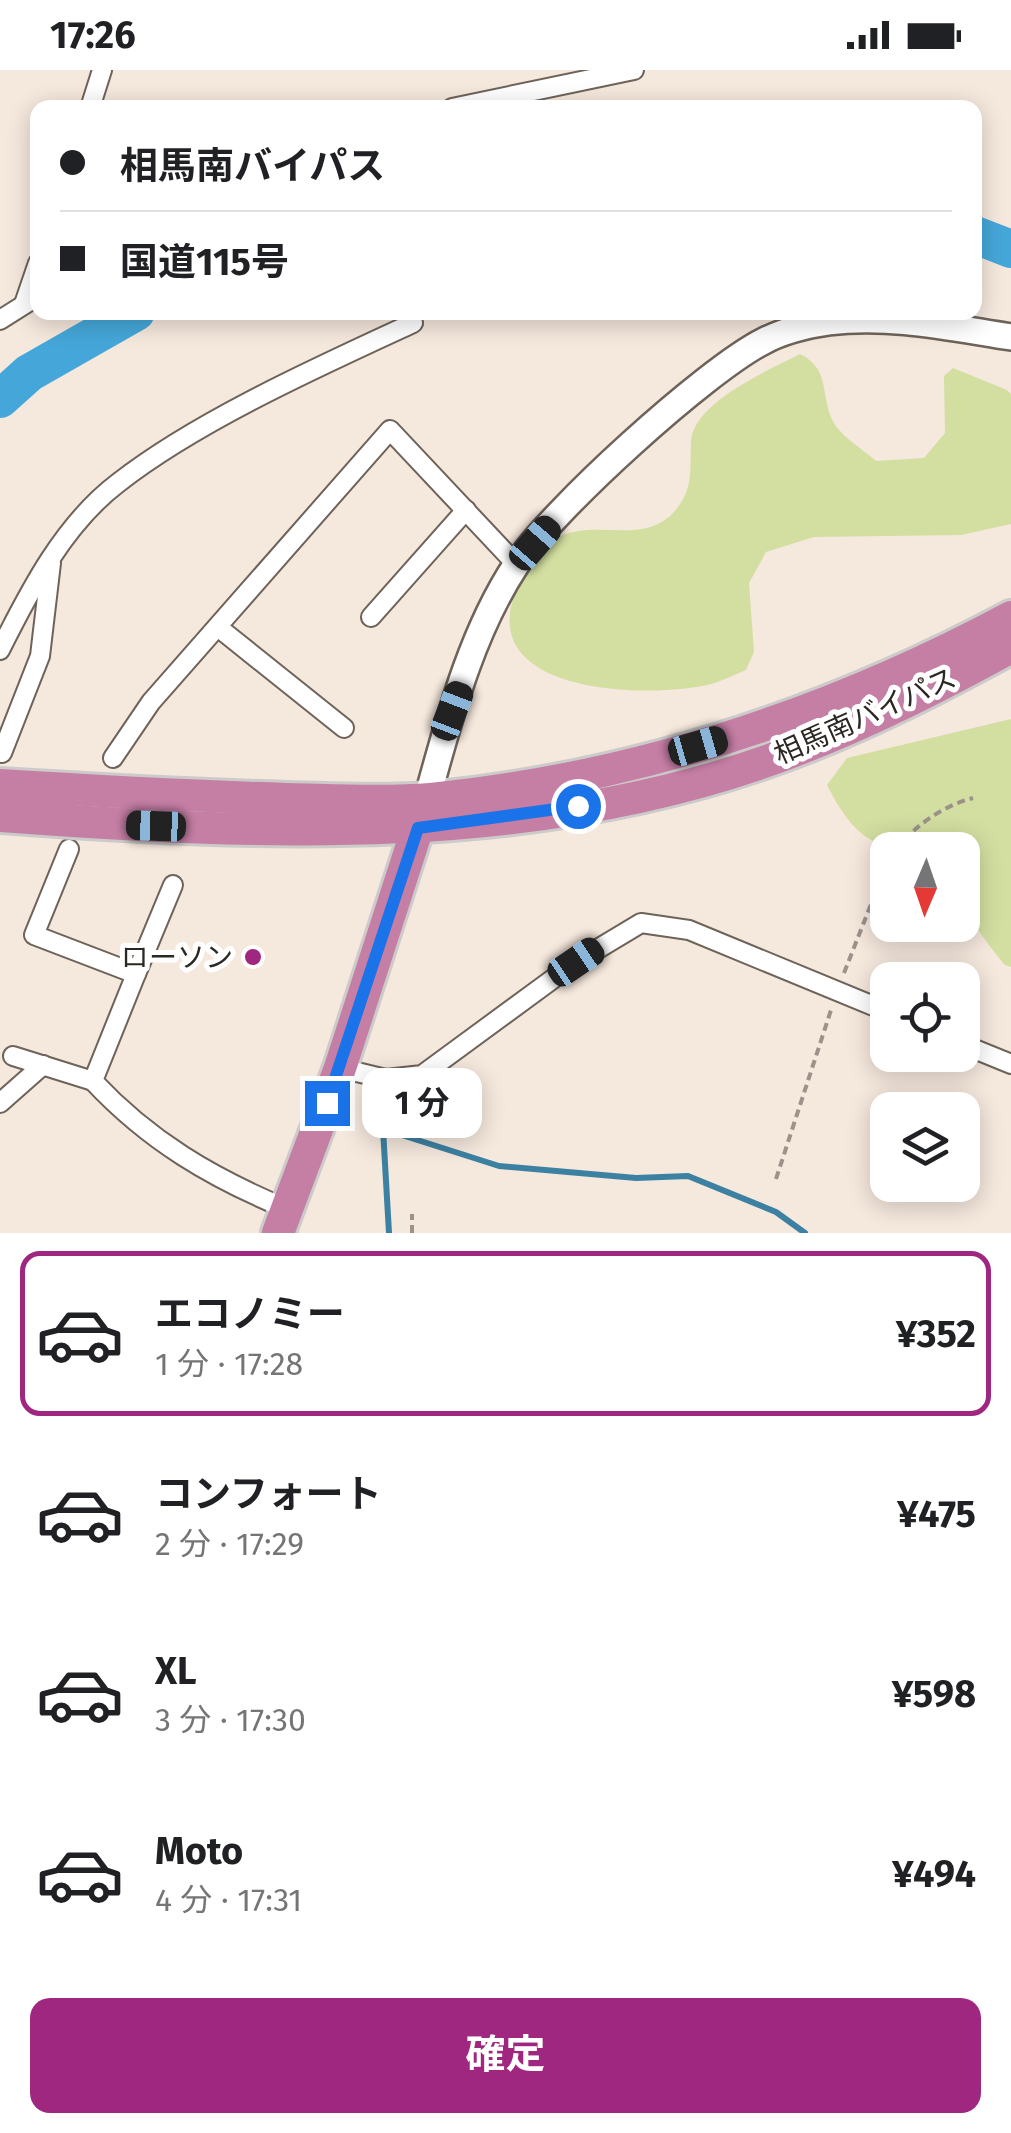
<!DOCTYPE html>
<html lang="ja">
<meta charset="utf-8">
<style>
:root{--surface:#fff;--page:#f6f6f6;--text:#202124;--muted:#757577;--line:#e0e0e0;--accent:#9f277f}
body{margin:0;font-family:"Fira Sans","Noto Sans JP",sans-serif;background:var(--page);color:var(--text);height:100vh;display:flex;flex-direction:column;font-size:38px;white-space:nowrap}
*{box-sizing:border-box;margin:0}
p{font-size:32px;color:var(--muted)}
.icon{flex:none;width:55px;height:55px;fill:none;stroke:currentColor;stroke-width:2;stroke-linecap:round;stroke-linejoin:round}
.map{position:relative;height:1163px;overflow:hidden}
.side{display:flex;flex-direction:column;background:var(--surface);flex:1}
.side>*{flex:none}
.hud{position:absolute;left:30px;top:30px;width:952px;height:220px;border-radius:20px;box-shadow:0 5px 25px #0003;display:grid;align-content:center;height:220px;padding:0 30px;background:var(--surface)}
.needle{width:65px;rotate:182deg}
.controls{position:absolute;left:870px;top:762px;display:grid;gap:20px}
.controls a{display:grid;place-items:center;width:110px;height:110px;border-radius:20px;background:var(--surface);box-shadow:0 5px 25px #0003;font-size:50px}
.end{position:absolute;width:45px;height:45px;margin:-22px;border:12px solid #1a73e8;background:#fff;box-shadow:0 0 0 5px #fff}
.from{border-radius:50%}
.bubble{position:absolute;height:70px;border-radius:20px;background:var(--surface);box-shadow:0 5px 25px #0003;font-size:32px;font-weight:700;line-height:70px;text-align:center}
.car{position:absolute;width:30px;height:60px;margin:-30px -15px;border-radius:12px;box-shadow:0 0 8px 2px #0007;background:linear-gradient(#222 24%,#8ab4d8 0 40%,#222 0 76%,#8ab4d8 0 86%,#222 0)}
.hud b{display:flex;align-items:center;gap:35px;height:95px;font-size:38px}
.hud b+b{border-top:2px solid var(--line)}
.hud i{width:25px;height:25px;background:var(--text)}
ul{padding:18px 0 0;list-style:none}
li{display:flex;align-items:center;gap:30px;height:165px;margin:0 20px 15px;padding:0 10px;border:5px solid transparent;border-radius:20px}
li div{flex:1}
li b{display:block;font-size:38px}
li em{font-style:normal;font-weight:700}
li.on{border-color:var(--accent)}
li>.icon{width:90px;height:90px;stroke-width:1.5}
.action{display:flex;gap:20px;margin-top:auto;padding:20px 30px}
.action a{flex:1;height:115px;border-radius:20px;background:var(--accent);color:#fff;font-size:40px;font-weight:700;line-height:115px;text-align:center}
.status{display:flex;justify-content:space-between;align-items:center;height:70px;padding:0 50px;background:var(--surface);direction:ltr}
.status svg{height:28px;fill:currentColor}
.map>svg:first-child{display:block}
</style>
<div class="status"><b>17:26</b><svg viewBox="0 0 49 12"><path d="M0 12V9h3v3zM5 12V6h3v6zM10 12V3h3v9zM15 12V0h3v12zM26 1h20v11H26zM47 4h2v5h-2z"/></svg></div>
<div class="map">
<svg width="1011" height="1163" viewBox="0 0 1011 1163">
<rect width="100%" height="100%" fill="#f5e8dd"/>
<!-- green -->
<g fill="#d3dfa1">
<path d="M800,284C832,300 819,326 834,353C842,367 864,380 876,391L924,388L945,363L944,306L953,298L1007,320L1011,324V454L961,465L814,467L766,482L749,513L754,582L746,600C735,604 723,611 711,614C656,628 500,626 510,543C513,519 532,488 551,472C587,444 640,478 673,443C694,421 690,399 691,372C692,333 769,300 800,284Z"/>
<path d="M1011,649V897L1005,895C967,848 962,840 962,780C888,780 863,786 827,715L847,688Z"/>
</g>
<g fill="none" stroke-linecap="round" stroke-linejoin="round">
<!-- stream -->
<polyline stroke="#3d81a2" stroke-width="6" points="389,1163 383,1059 499,1096 636,1108 688,1106 776,1142 805,1163"/>
<!-- river -->
<g stroke="#45a7d9" stroke-width="38">
<polyline points="975,165 1011,179"/>
<polyline points="0,329 29,303 136,242"/>
</g>
<defs>
<g id="street">
<polyline points="90,38 102,0"/>
<polyline points="452,38 634,0"/>
<polyline points="24,234 38,193"/>
<polyline points="0,250 38,226"/>
<polyline points="371,547 466,440"/>
<polyline points="219,558 344,658"/>
<path d="M0,580C30,520 64,454 118,413C197,351 320,296 413,253"/>
<polyline points="2,683 40,586 51,493"/>
<polyline points="113,688 151,632 390,360 516,494"/>
<path d="M69,779L34,865L136,904L93,1011C149,1071 212,1108 287,1139"/>
<polyline points="136,904 173,815"/>
<polyline points="962,974 1011,994"/>
<polyline points="13,986 93,1011"/>
<polyline points="340,998 386,1009 422,1005 576,892 641,853 689,860 888,942"/>
<polyline points="0,1033 43,995"/>
</g>
<path id="secondary" d="M427,729C449,650 470,565 516,495C551,441 706,300 764,271C783,261 808,255 829,252C889,244 952,258 1011,267"/>
<g id="highway">
<path d="M0,715C96,721 191,726 287,729C334,730 384,733 431,729C636,708 830,644 1011,547"/>
<path d="M0,746C261,765 536,778 786,684C864,655 938,617 1011,577"/>
<polyline points="278,1163 340,998 424,738"/>
</g>
</defs>
<!-- street casing -->
<use href="#street" stroke="#6e6359" stroke-width="22"/>
<!-- secondary casing -->
<use href="#secondary" stroke="#6e6359" stroke-width="30"/>
<!-- highway casing -->
<use href="#highway" stroke="#cccbca" stroke-width="38"/>
<!-- path -->
<g stroke="#9b928a" stroke-width="4" stroke-dasharray="8 5" stroke-linecap="butt">
<path d="M896,780C915,755 943,736 973,728"/>
<polyline points="844,903 888,791"/>
<polyline points="776,1109 831,940"/>
<polyline points="412,1163 412,1144"/>
</g>
<!-- street -->
<use href="#street" stroke="#fff" stroke-width="18"/>
<!-- secondary -->
<use href="#secondary" stroke="#fff" stroke-width="25"/>
<!-- highway -->
<use href="#highway" stroke="#c57ea4" stroke-width="32"/>
</g>
<g fill="none" stroke-linecap="round" stroke-linejoin="round">
<!-- route -->
<polyline stroke="#1a73e8" stroke-width="12" points="327,1033 418,758 578,736"/>
</g>
<!-- markers -->
<circle fill="#9f277f" stroke="#fff" stroke-width="4" cx="253" cy="887" r="10"/>
<g text-anchor="middle" dominant-baseline="central" stroke-width="10" stroke-linejoin="round" paint-order="stroke">
<!-- street labels -->
<g font-size="28" fill="#2b2722" stroke="#fff">
<text transform="translate(865 646) rotate(-24)">相馬南バイパス</text>
</g>
<!-- poi labels -->
<g font-size="28" fill="#2b2722" stroke="#fff" text-anchor="end">
<text x="233" y="887">ローソン</text>
</g>
</g>
</svg>
<div class="controls">
<a><svg class="needle" viewBox="-14 -14 28 28"><path d="M0-13l5 13h-10z" fill="#e53935"/><path d="M0 13l5-13h-10z" fill="#757577"/></svg></a>
<a><svg class="icon" aria-label="locate" viewBox="0 0 24 24"><circle cx="12" cy="12" r="6"/><path d="M12 2v4M12 18v4M2 12h4M18 12h4"/></svg></a>
<a><svg class="icon" aria-label="layers" viewBox="0 0 24 24"><path d="M12 4l9 5-9 5-9-5zM3 14l9 5 9-5"/></svg></a>
</div>
<i class="end from" style="left:578px;top:736px"></i>
<i class="end" style="left:327px;top:1033px"></i>
<div class="bubble" style="left:362px;top:998px;width:120px">1 分</div>
<i class="car" style="left:535px;top:473px;rotate:41deg"></i>
<i class="car" style="left:452px;top:641px;rotate:21deg"></i>
<i class="car" style="left:698px;top:676px;rotate:74deg"></i>
<i class="car" style="left:156px;top:756px;rotate:272deg"></i>
<i class="car" style="left:576px;top:892px;rotate:56deg"></i>
<div class="hud">
<b><i class="from"></i>相馬南バイパス</b>
<b><i></i>国道115号</b>
</div>
</div>
<section class="side">
<ul>
<li class="on"><svg class="icon" aria-label="car" viewBox="0 0 24 24"><path d="M5 17H2v-5l4-1 3-4h7l3 4 3 1v5h-3M9 17h6M6 11h13"/><circle cx="7" cy="17" r="2"/><circle cx="17" cy="17" r="2"/></svg><div><b>エコノミー</b><p>1 分 · 17:28</p></div><em>¥352</em></li>
<li><svg class="icon" aria-label="car" viewBox="0 0 24 24"><path d="M5 17H2v-5l4-1 3-4h7l3 4 3 1v5h-3M9 17h6M6 11h13"/><circle cx="7" cy="17" r="2"/><circle cx="17" cy="17" r="2"/></svg><div><b>コンフォート</b><p>2 分 · 17:29</p></div><em>¥475</em></li>
<li><svg class="icon" aria-label="car" viewBox="0 0 24 24"><path d="M5 17H2v-5l4-1 3-4h7l3 4 3 1v5h-3M9 17h6M6 11h13"/><circle cx="7" cy="17" r="2"/><circle cx="17" cy="17" r="2"/></svg><div><b>XL</b><p>3 分 · 17:30</p></div><em>¥598</em></li>
<li><svg class="icon" aria-label="car" viewBox="0 0 24 24"><path d="M5 17H2v-5l4-1 3-4h7l3 4 3 1v5h-3M9 17h6M6 11h13"/><circle cx="7" cy="17" r="2"/><circle cx="17" cy="17" r="2"/></svg><div><b>Moto</b><p>4 分 · 17:31</p></div><em>¥494</em></li>
</ul>
<div class="action"><a>確定</a></div>
</section>
